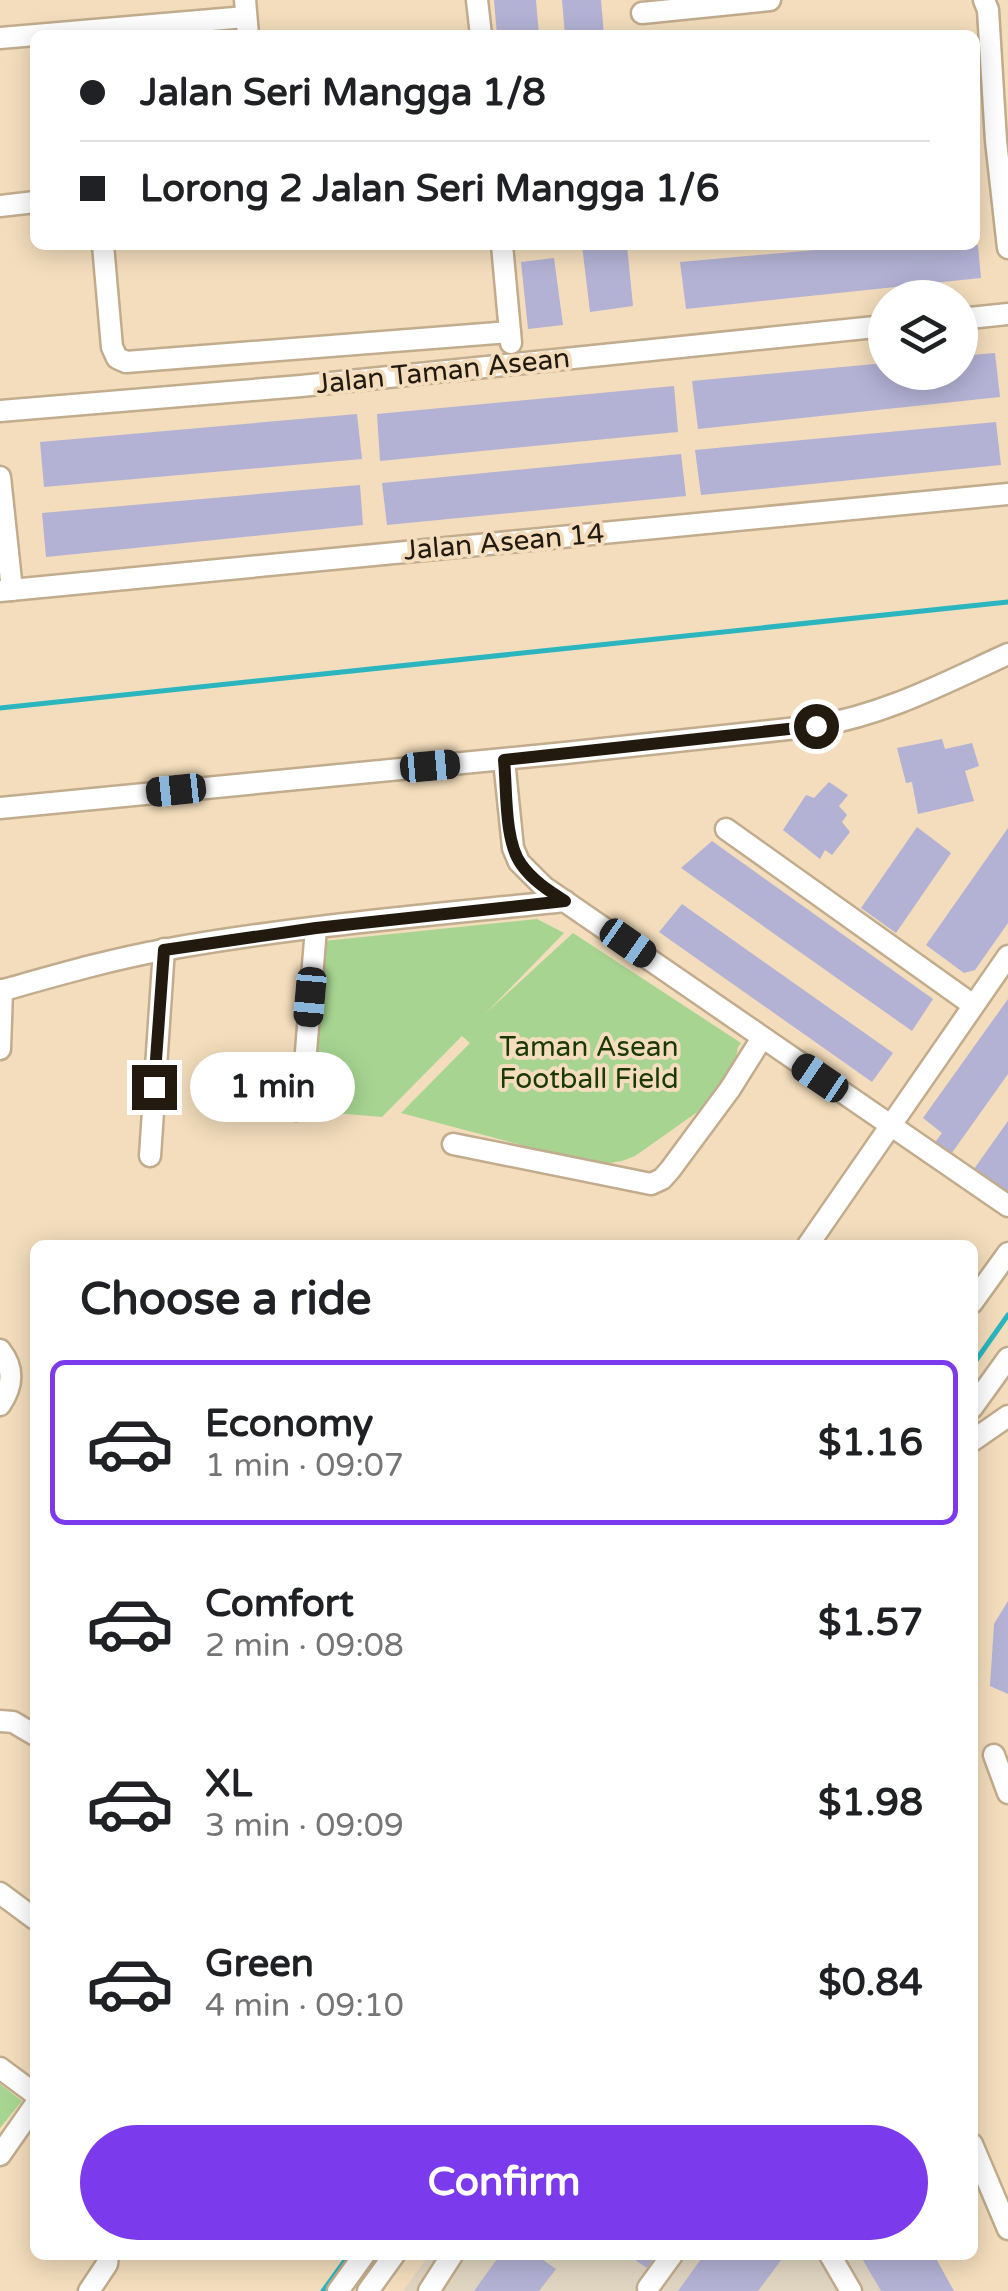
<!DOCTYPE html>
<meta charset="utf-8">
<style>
:root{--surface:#fff;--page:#f2f2f2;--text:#202124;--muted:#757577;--line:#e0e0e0;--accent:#7c3aed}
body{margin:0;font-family:"Varela Round",sans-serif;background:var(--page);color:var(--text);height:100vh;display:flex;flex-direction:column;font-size:38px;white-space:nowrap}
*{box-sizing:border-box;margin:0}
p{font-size:32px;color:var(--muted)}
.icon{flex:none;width:55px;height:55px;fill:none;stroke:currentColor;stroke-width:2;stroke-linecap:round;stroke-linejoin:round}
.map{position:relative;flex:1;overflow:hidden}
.panel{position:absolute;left:30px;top:1240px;width:948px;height:1020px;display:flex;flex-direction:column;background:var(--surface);border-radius:15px;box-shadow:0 5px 25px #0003}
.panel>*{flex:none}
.hud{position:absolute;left:30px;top:30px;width:950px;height:220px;border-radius:15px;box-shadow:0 5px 25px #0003;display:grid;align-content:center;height:220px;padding:0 50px;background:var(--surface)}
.fabs{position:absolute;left:868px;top:280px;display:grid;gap:20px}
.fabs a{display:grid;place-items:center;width:110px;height:110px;border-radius:50%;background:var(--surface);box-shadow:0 5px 25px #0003;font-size:50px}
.end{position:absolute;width:45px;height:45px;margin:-22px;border:12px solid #221a0f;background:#fff;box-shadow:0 0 0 5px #fff}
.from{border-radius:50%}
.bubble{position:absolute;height:70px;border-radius:35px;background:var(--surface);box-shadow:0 5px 25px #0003;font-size:32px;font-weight:800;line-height:70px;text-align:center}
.car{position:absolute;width:30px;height:60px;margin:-30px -15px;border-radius:12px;box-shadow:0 0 8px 2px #0007;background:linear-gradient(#222 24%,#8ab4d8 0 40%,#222 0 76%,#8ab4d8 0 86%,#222 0)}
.hud b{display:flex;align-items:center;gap:35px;height:95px;font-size:38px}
.hud b+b{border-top:2px solid var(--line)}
.hud i{width:25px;height:25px;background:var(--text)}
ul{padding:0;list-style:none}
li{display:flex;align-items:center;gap:30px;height:165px;margin:0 20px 15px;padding:0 30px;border:5px solid transparent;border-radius:15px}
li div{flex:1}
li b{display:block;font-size:38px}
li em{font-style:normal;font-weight:800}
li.current{border-color:var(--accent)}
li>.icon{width:90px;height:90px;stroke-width:1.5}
h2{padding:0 50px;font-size:45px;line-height:120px}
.cta{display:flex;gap:20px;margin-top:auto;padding:20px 50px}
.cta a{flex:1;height:115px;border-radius:60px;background:var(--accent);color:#fff;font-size:40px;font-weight:800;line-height:115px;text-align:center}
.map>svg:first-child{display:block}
</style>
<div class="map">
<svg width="1008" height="2291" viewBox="0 0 1008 2291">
<rect width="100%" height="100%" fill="#f3ddbc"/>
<!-- commercial -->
<polygon fill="#e0d5c1" points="429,2255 933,2255 954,2291 403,2291"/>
<!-- green -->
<g fill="#a7d591">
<polygon points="537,919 564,933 486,1013 573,933 741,1043 738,1047 730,1089 635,1156 622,1161 597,1165 401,1113 470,1043 462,1036 382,1117 311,1111 324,941"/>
<polygon points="0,2084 22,2101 0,2128"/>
</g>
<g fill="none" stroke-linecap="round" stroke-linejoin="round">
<!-- stream -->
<g stroke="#2bb6bf" stroke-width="5">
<polyline points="0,708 1008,602"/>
<polyline points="972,1366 1008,1315"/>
<polyline points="323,2291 349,2255"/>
</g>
</g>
<!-- building -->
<g fill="#b3b2d5">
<polygon points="494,0 536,0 539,35 497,35"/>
<polygon points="562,0 601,0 604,35 565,35"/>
<polygon points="582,245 627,245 633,306 590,312"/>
<polygon points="873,245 978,245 981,278 686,309 680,262"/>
<polygon points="554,258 563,325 528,329 521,262"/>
<polygon points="995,353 1000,397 698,429 692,381 885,363 885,372 960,372 960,356"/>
<polygon points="674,386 678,432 380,461 377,414"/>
<polygon points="357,414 362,459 44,487 40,442"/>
<polygon points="996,422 1001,465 701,495 695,450"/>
<polygon points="681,454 686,496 387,525 382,483"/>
<polygon points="360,485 363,525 46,557 42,513"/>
<polygon points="942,739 945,749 972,743 979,766 965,771 974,801 918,814 912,782 906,783 897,748"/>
<polygon points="829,782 848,795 839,806 847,815 842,822 850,832 832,855 825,850 820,859 783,830 806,795 814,798"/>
<polygon points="917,827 951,853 896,933 861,908"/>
<polygon points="1008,828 1008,923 975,970 964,973 926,945"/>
<polygon points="712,841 933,999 912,1031 681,868"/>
<polygon points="682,904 893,1053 872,1082 659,932"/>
<polygon points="1008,999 1008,1074 949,1157 933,1145 942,1133 923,1118"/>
<polygon points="1008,1121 1008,1194 974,1169"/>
<polygon points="1008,1601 1008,1694 990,1686 994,1624"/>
<polygon points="500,2255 536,2255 556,2269 539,2291 474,2291"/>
<polygon points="628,2255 656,2255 647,2268"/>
<polygon points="704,2255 785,2255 758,2291 678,2291"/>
<polygon points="860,2255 934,2255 954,2291 881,2291"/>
</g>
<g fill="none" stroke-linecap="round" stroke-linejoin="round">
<defs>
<g id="minor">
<polyline points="245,0 248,35"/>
<polyline points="477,0 481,35"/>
<polyline points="984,0 988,10 996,141 1008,248"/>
<polyline points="642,13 770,0"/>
<polyline points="0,38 246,17"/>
<polyline points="0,206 35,202"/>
<polyline points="103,245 112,347 117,358 126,362 510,332"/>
<polyline points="502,245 511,343"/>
<polyline points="960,319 1008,314"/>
<polyline points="0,411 301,386 885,326"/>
<polyline points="0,477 12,590"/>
<polyline points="0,591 1008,494"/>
<polyline points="504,760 513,848 519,862 544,887 1008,1206"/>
<path d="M0,808L565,753L816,726C887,714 944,683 1008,654"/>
<polyline points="726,829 973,1005"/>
<path d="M0,991C54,976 108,960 163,950C296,926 431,915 565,901"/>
<polyline points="0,1049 2,990"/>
<polyline points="296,1110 302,1101 316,928"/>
<polyline points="453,1144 651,1184 662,1179 670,1170 730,1089 762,1038"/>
<polyline points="150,1156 164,949"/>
<polyline points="808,1245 1008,956"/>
<polyline points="972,1303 1008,1253"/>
<path d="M0,1350C15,1369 13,1386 0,1405"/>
<polyline points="972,1408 1008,1358"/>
<polyline points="972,1441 1008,1416"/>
<polyline points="0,1721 13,1722 35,1735"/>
<polyline points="994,1755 1008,1793"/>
<polyline points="0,1893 35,1919"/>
<polyline points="0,2068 35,2094"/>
<polyline points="972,2144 1008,2229"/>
<polyline points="0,2155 35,2105"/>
<polyline points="830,2255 851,2291"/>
<polyline points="648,2288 672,2255"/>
<polyline points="89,2291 107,2264 108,2255"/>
<polyline points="338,2291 364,2255"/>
<polyline points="368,2291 394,2255"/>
<polyline points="429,2291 452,2255"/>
</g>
</defs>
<!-- minor casing -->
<use href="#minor" stroke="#c1ac8d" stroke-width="25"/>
<!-- minor -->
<use href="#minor" stroke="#fff" stroke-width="20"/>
</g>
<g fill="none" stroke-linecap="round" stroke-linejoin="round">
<!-- route -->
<path stroke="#221a0f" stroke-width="12" d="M154,1087L164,950L316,928L565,901C549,891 532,880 521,864C504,840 507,789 504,760L816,726"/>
</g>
<g text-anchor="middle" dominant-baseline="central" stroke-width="8" stroke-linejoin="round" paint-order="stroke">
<!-- street labels -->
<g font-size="28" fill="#221a0f" stroke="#f3ddbc">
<text transform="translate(443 371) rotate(-6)">Jalan Taman Asean</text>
<text transform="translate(504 542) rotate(-5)">Jalan Asean 14</text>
</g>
<!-- park labels -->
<g font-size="28" fill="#1b3905" stroke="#f3ddbc">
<text x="589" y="1047">Taman Asean<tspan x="589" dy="32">Football Field</tspan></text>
</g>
</g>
</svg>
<div class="fabs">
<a><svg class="icon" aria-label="layers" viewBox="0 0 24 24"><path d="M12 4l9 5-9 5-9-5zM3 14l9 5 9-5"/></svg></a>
</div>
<i class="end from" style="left:816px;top:726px"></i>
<i class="end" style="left:154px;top:1087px"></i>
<div class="bubble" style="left:190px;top:1052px;width:165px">1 min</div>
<i class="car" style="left:430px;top:766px;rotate:85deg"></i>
<i class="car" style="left:176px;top:790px;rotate:264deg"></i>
<i class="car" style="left:628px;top:943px;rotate:125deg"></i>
<i class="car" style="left:310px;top:997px;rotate:185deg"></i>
<i class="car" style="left:820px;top:1078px;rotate:304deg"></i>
<div class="hud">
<b><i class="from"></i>Jalan Seri Mangga 1/8</b>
<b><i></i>Lorong 2 Jalan Seri Mangga 1/6</b>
</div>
<section class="panel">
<h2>Choose a ride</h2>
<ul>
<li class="current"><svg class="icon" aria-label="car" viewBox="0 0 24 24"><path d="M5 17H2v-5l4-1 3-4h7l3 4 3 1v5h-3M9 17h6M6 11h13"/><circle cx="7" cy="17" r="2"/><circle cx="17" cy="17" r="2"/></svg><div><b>Economy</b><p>1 min · 09:07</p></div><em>$1.16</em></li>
<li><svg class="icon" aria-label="car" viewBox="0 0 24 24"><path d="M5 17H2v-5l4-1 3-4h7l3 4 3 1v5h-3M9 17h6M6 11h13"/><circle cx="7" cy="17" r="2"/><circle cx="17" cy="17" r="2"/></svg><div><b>Comfort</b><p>2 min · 09:08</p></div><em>$1.57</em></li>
<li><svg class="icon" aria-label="car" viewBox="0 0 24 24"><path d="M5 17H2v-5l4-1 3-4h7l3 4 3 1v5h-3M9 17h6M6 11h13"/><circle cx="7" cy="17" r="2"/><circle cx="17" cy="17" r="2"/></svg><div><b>XL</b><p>3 min · 09:09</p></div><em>$1.98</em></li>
<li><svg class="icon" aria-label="car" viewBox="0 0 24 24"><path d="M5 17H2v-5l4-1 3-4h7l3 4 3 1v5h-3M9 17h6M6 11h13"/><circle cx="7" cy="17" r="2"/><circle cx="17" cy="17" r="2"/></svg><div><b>Green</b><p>4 min · 09:10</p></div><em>$0.84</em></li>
</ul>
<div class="cta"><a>Confirm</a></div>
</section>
</div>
